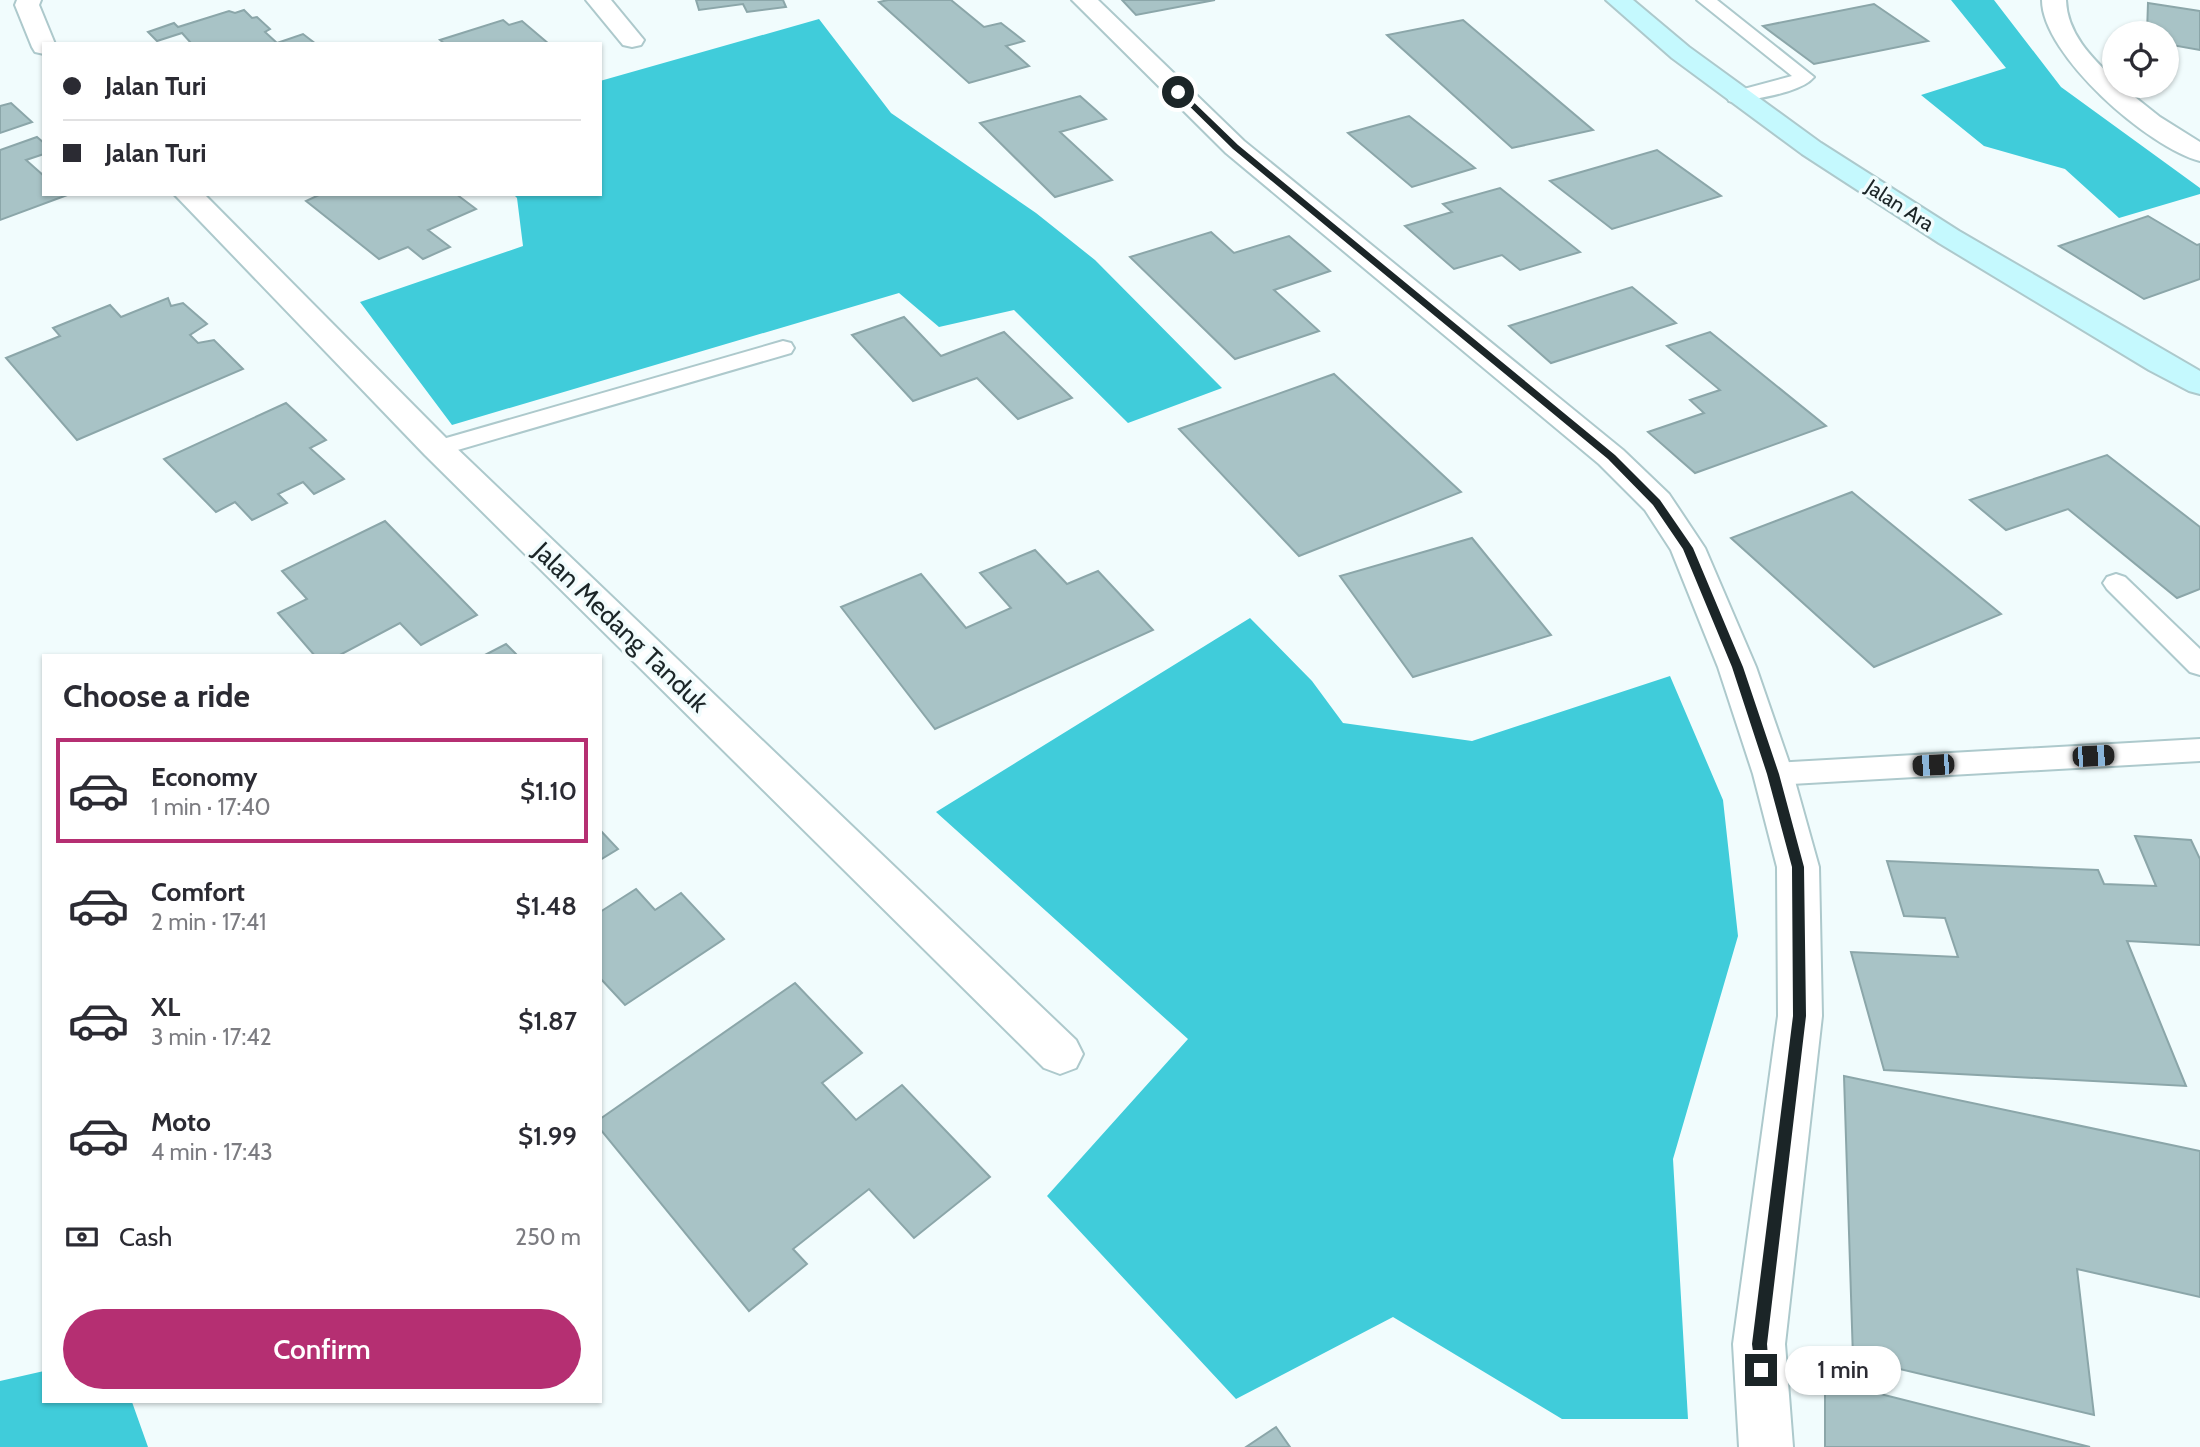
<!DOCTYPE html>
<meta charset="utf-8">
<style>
:root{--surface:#fff;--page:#f2f2f3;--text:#2b2b33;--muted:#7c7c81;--line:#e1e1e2;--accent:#b52f72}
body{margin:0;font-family:Cabin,sans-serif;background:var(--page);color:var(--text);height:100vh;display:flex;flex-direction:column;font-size:26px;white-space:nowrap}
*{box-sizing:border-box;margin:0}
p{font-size:23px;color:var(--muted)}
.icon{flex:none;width:38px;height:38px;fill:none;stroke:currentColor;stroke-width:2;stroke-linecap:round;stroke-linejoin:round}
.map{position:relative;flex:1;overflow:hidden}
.details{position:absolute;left:42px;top:654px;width:560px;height:749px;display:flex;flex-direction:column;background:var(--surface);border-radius:0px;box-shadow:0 2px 5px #0004}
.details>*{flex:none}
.guide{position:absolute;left:42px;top:42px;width:560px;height:154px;border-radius:0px;box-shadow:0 2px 5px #0004;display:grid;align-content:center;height:154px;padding:0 21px;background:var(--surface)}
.tools{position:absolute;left:2102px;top:21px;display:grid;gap:14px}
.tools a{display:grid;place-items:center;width:77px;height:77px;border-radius:50%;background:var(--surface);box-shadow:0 2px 5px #0004;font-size:35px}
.end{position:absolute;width:32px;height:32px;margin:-16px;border:9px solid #1b2527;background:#fff;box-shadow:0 0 0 4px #fff}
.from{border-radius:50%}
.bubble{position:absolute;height:49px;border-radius:24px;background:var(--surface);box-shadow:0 2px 5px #0004;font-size:23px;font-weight:600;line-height:49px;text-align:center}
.car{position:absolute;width:21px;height:42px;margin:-21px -10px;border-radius:9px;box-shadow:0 0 5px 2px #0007;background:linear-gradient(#222 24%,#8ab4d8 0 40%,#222 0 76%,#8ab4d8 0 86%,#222 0)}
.guide b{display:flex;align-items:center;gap:24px;height:66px;font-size:26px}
.guide b+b{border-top:2px solid var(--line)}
.guide i{width:18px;height:18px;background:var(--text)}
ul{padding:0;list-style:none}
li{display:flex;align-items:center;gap:21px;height:105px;margin:0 14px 10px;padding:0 7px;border:4px solid transparent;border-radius:0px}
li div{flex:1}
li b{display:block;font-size:26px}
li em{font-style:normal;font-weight:600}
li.on{border-color:var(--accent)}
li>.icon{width:63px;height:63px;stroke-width:1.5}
h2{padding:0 21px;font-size:32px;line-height:84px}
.pay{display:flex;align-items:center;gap:18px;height:77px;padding:0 21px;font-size:26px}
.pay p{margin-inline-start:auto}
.cta{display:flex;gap:14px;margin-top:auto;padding:14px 21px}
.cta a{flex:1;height:80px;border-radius:42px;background:var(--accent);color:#fff;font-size:28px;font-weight:600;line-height:80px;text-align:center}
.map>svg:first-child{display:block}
</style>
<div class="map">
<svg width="2200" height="1447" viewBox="0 0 2200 1447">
<rect width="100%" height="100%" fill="#f1fcfd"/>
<!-- forest -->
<g fill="#40ccda">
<polygon points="1951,0 1994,0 2061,87 2200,188 2200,194 2119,218 2065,169 1984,146 1921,95 2006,68"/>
<polygon points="819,19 891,113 1036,213 1095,260 1222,388 1128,423 1014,310 939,327 899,293 452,425 360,302 523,246 517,198 513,194 600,194 600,81"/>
<polygon points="1250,618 1312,681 1343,723 1472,741 1670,676 1723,800 1738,936 1673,1159 1688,1419 1562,1419 1393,1317 1236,1399 1047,1196 1188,1039 936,812"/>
<polygon points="44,1371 44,1402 132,1402 148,1447 0,1447 0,1381"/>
</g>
<!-- building -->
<g fill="#a8c3c6" stroke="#8ba6a9" stroke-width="2">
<polygon points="696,0 783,0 786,7 747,12 743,4 699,10"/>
<polygon points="888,0 951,0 984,27 1001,23 1024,41 1006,46 1029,66 969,83 879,2"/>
<polygon points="1122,0 1215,0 1136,15"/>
<polygon points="2148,3 2200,11 2200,50 2166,44 2166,33 2147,33"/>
<polygon points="1874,4 1928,41 1814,64 1763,26"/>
<polygon points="244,10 252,18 257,17 270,29 265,32 277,43 303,34 316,44 188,44 191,43 182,33 157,41 148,32 174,23 178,27 229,11 235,13"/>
<polygon points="503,20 509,25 522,21 549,44 445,44 440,40"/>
<polygon points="1463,20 1593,130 1512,148 1387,35"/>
<polygon points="1080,96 1106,119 1060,132 1112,180 1055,197 980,123"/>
<polygon points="11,103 32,122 0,133 0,106"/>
<polygon points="1409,116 1475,168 1412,187 1348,133"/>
<polygon points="37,137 44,143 44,154 26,160 44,176 44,194 70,194 0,220 0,150"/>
<polygon points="1657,150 1721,196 1612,229 1550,181"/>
<polygon points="1500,188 1580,252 1520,270 1502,255 1454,269 1405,226 1452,212 1443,204"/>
<polygon points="321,194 456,194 476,209 428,230 450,247 423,259 408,247 379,259 306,201"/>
<polygon points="2148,216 2197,245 2200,244 2200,279 2144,299 2059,246"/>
<polygon points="1211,232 1234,253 1289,236 1330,271 1274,290 1319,331 1235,359 1130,257"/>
<polygon points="1632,287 1676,323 1551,363 1509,326"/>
<polygon points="168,298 171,306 183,303 207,324 190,335 198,343 214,340 243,369 77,440 6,358 60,336 53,328 110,305 121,317"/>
<polygon points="904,317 941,356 1004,332 1072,398 1018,419 977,378 913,401 852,335"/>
<polygon points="1710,332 1826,426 1695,473 1648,432 1704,413 1690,400 1720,390 1667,346"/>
<polygon points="1334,374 1461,492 1299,556 1179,429"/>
<polygon points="286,403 326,440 310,448 344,479 314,494 303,482 278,494 287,503 252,520 235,502 216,512 164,459"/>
<polygon points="2107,455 2200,527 2200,589 2177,598 2068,509 2006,530 1970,500"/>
<polygon points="1852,492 2001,614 1874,667 1731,538"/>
<polygon points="385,521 477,615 421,645 400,623 338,656 315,656 278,613 307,599 282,571"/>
<polygon points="1472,538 1551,635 1413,677 1340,576"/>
<polygon points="1035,550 1067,584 1098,571 1153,630 935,729 841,607 921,574 966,628 1011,608 980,573"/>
<polygon points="506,644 518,656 483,656"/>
<polygon points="600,830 618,849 600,860"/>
<polygon points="2135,836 2191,840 2200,859 2200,945 2127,941 2186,1086 1884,1070 1851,952 1958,957 1945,918 1904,916 1887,861 2098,870 2104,884 2156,886"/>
<polygon points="636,889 655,910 681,893 724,939 625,1005 600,978 600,912"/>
<polygon points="795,983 862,1053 822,1083 856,1120 902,1085 990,1177 914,1238 869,1189 793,1249 807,1264 749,1311 600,1129 600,1119"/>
<polygon points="1844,1076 2200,1151 2200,1297 2077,1269 2094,1415 1853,1358"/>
<polygon points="1825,1380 2090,1447 1825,1447"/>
<polygon points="1276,1427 1290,1447 1246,1447"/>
</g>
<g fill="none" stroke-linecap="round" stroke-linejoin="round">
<defs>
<g id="lane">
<path d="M1697,0H1717L1814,77C1801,93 1757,98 1736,103L1729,101L1727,97L1729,93L1792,76Z"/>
<polygon points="783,341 791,343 794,348 791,353 437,456 429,453 425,448 429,443"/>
<polygon points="2116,574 2125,577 2200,649 2200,675 2190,672 2107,589 2103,583 2107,577"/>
<polygon points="2200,739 2200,761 1773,785 1763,782 1759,774 1763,766 1773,763"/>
</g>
<g id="street">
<polygon points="17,0 41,0 39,5 55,44 44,44 44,54 35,52 32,47 15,5"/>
<polygon points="586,0 611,0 644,40 641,45 632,47 623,45"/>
<polygon points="1072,0 1098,0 1244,141 1623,450 1669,494 1705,548 1756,667 1793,774 1819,867 1822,1016 1785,1344 1793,1447 1739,1447 1733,1344 1778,1016 1777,867 1753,774 1718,667 1671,550 1645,510 1599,464 1226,153"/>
<path d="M2042,0H2066C2067,33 2091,57 2114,79V86H2121L2160,117L2200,142V161C2149,148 2042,55 2042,0Z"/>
<polygon points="174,194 204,194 449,441 1076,1040 1083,1054 1076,1068 1060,1074 1044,1068 425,455"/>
</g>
<polygon id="secondary" points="1606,0 1633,0 1689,47 1821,143 1959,231 2200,371 2200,394 2189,391 2149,370 1939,243 1802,154 1672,58"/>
</defs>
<!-- lane casing -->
<use href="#lane" stroke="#adc9cc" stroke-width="4"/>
<!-- street casing -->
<use href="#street" stroke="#adc9cc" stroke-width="4"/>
<!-- secondary casing -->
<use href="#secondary" stroke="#adc9cc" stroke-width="4"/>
<!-- lane -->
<use href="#lane" fill="#fff" fill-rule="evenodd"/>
<!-- street -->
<use href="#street" fill="#fff" fill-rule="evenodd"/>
<!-- secondary -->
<use href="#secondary" fill="#c5f9fe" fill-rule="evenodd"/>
</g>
<!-- route -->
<polygon fill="#1b2527" points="1176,90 1181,90 1238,145 1615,455 1660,500 1693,548 1743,667 1779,774 1804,867 1806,1016 1767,1344 1769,1370 1766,1375 1761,1377 1756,1375 1752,1344 1793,1016 1792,867 1767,774 1732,667 1683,549 1653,505 1608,459 1233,149 1176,93"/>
<g text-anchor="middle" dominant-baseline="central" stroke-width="7" stroke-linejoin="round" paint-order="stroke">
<!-- far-street labels -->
<g font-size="21" fill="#1b2527" stroke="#f1fcfd">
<text transform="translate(1900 205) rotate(33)">Jalan Ara</text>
</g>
<!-- street labels -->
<g font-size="26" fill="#1b2527" stroke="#f1fcfd">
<text transform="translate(621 627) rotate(44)">Jalan Medang Tanduk</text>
</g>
</g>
</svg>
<div class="tools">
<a><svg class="icon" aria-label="locate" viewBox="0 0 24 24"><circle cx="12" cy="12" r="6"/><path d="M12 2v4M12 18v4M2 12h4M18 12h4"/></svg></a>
</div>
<i class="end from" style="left:1178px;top:92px"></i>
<i class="end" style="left:1761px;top:1370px"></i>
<div class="bubble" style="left:1785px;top:1346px;width:116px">1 min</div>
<i class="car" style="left:2093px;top:756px;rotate:87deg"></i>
<i class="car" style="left:1933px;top:765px;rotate:267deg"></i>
<div class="guide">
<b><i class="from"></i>Jalan Turi</b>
<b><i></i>Jalan Turi</b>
</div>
<section class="details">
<h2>Choose a ride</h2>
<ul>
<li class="on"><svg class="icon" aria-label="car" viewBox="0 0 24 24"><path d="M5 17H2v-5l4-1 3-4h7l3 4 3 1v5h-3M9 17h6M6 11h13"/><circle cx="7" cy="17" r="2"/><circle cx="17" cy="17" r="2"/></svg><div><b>Economy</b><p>1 min · 17:40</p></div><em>$1.10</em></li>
<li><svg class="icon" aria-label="car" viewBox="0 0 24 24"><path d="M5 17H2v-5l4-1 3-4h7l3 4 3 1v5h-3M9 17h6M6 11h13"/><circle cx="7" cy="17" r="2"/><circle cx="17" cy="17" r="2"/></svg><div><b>Comfort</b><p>2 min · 17:41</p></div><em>$1.48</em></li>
<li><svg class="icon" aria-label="car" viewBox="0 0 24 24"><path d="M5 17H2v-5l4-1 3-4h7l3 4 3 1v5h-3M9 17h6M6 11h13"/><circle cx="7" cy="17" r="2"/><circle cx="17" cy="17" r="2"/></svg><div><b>XL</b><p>3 min · 17:42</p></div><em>$1.87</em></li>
<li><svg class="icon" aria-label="car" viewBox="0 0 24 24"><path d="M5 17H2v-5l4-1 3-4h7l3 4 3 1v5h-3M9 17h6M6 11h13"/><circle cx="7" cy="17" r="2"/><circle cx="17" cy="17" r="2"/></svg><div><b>Moto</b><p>4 min · 17:43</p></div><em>$1.99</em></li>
</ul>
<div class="pay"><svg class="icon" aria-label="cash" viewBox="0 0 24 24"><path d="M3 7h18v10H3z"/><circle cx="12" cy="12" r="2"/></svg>Cash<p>250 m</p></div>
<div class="cta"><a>Confirm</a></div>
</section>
</div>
